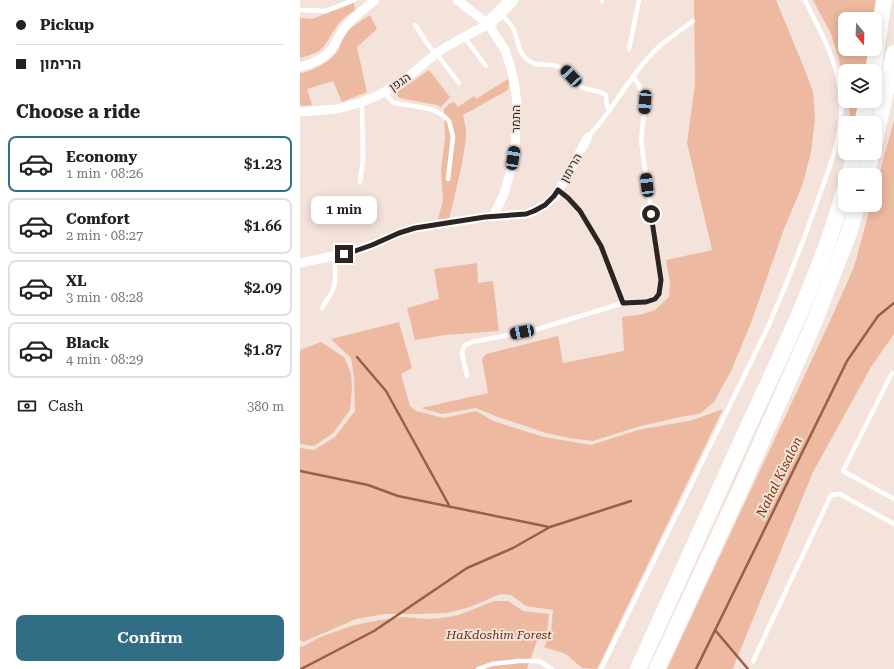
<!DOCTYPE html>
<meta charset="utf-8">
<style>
:root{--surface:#fff;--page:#f2f2f2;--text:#222;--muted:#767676;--line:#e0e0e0;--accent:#316e85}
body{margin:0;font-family:"Roboto Serif",Heebo,serif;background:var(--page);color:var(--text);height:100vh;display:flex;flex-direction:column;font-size:15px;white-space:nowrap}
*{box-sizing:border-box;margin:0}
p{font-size:13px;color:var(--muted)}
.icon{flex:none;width:22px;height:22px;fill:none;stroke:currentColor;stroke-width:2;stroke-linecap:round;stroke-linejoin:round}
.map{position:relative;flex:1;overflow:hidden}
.drawer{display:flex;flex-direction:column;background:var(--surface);width:300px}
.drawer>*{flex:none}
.banner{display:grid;align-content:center;height:88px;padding:0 16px;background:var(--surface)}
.needle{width:26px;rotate:161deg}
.buttons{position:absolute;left:538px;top:12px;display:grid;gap:8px}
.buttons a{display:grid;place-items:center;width:44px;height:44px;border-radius:8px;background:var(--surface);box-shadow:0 2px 10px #0003;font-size:20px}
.end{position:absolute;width:18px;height:18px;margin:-9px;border:5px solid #2b2422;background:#fff;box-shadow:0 0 0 2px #fff}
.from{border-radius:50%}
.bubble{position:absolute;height:28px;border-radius:8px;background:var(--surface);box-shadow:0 2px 10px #0003;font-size:13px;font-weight:600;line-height:28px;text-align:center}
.car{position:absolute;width:12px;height:24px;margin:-12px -6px;border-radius:5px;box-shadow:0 0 3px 1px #0007;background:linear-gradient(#222 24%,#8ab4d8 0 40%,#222 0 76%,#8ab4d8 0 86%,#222 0)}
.banner b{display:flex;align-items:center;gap:14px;height:38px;font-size:15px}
.banner b+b{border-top:1px solid var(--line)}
.banner i{width:10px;height:10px;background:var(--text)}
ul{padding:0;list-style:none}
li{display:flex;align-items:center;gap:12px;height:56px;margin:0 8px 6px;padding:0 8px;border:2px solid var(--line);border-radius:8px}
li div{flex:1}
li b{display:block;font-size:15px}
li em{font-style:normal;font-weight:600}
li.active{border-color:var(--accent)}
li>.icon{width:36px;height:36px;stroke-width:1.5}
h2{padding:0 16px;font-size:18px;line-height:48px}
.pay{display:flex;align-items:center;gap:10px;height:44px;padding:0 16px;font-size:15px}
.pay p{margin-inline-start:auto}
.primary-button{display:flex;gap:8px;margin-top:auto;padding:8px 16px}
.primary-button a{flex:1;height:46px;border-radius:8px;background:var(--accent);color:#fff;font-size:16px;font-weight:600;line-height:46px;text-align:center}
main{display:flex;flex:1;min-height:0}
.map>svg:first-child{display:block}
</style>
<main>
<section class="drawer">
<div class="banner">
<b><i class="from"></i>Pickup</b>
<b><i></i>הרימון</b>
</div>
<h2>Choose a ride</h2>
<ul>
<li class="active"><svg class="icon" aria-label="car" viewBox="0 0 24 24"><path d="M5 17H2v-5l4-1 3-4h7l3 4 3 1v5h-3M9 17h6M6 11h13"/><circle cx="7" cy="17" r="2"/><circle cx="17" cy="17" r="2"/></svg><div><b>Economy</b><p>1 min · 08:26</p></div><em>$1.23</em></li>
<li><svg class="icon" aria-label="car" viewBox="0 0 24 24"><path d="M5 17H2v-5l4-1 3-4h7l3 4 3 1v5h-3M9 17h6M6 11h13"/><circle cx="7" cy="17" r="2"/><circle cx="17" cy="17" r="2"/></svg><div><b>Comfort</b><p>2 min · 08:27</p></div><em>$1.66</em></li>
<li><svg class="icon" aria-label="car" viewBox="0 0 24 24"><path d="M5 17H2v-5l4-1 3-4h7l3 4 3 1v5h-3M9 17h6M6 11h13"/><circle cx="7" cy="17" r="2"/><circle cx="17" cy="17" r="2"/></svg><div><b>XL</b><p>3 min · 08:28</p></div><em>$2.09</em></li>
<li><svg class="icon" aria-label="car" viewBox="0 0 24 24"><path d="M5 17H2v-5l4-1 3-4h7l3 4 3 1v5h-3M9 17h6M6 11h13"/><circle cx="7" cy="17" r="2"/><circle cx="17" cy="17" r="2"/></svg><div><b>Black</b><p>4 min · 08:29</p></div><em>$1.87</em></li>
</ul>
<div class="pay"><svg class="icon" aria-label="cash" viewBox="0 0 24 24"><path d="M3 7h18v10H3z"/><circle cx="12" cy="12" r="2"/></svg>Cash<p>380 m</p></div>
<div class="primary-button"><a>Confirm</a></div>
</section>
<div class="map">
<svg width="594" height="669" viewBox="0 0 594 669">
<rect width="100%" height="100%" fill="#f4e3db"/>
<!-- green -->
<g fill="#edb9a0">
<polygon points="394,0 476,0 507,75 513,92 515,119 511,152 502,186 484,229 451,323 431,371 414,402 401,413 393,415 380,417 337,427 293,441 269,438 246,433 198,417 176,408 142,414 121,408 188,393 182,359 186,354 258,336 263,363 324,351 322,317 343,314 355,310 369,297 370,283 366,260 412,250 387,143 395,84"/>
<polygon points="513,0 576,0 574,19 545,19 545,49 570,49 566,71 545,71 545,85 539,59 531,34"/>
<path d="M54,3L55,10C46,16 38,22 33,32C29,38 26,45 20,50C15,54 7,56 0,58V18L12,19Z"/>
<path d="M70,15L77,29L57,47L67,92L42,102L33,81L7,89L12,105L0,106V73C13,72 33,60 39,49C41,45 41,40 44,37C49,27 62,21 70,15Z"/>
<polygon points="129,70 150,97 141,107 137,105 99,98 96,93"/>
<polygon points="208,79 209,82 208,90 163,115 166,129 166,140 161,169 149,219 138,219 141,208 143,200 141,171 145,138 144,109 149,104 154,102 158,107 174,96 176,99"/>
<polygon points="548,101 559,101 554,123 551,123"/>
<polygon points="594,120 594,334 571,367 513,472 433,668 432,669 367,669 530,321 554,267 571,205 575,205 575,190"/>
<polygon points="177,263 178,283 193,281 199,331 145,335 115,340 107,308 139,299 134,269"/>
<polygon points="99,322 112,368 101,374 110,406 116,411 144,418 176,411 193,421 244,437 291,445 338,430 393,420 423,409 297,669 282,668 266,654 244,647 251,633 253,610 226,606 211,595 200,594 170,607 146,613 117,614 85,614 56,619 3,642 0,640 0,448 14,450 35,437 55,411 54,377 51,358 31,339"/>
<polygon points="21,342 44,357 51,373 52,388 50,410 33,433 14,446 0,444 0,350"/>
<polygon points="194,601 208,601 223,611 249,614 247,633 237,641 227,669 0,669 0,646 2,647 18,638 51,626 74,621 102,617 128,619 142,618 159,615"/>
</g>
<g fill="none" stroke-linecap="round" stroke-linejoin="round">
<!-- stream -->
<g stroke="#995e43" stroke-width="2.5">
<polyline points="57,357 86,391 150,507"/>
<polyline points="0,471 68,485 98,496 249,527"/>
<polyline points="415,630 448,669"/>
<polyline points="1,669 74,631 167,568 213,548 250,527 331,501"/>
<polyline points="396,669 547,361 578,316 594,303"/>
</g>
<!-- lane -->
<g stroke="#fff" stroke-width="4.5">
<polyline points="302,0 302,1"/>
<polyline points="0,10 26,11 54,0"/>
<path d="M199,13C205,18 211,23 214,30C218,40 218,53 228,60C238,68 246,62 257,66C265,69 271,75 276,81C277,83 278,85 280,86C286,91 298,89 306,95C306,101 306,106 310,110"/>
<polyline points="115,25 135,55"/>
<polyline points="164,37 186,66"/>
<polyline points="329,49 339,0"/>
<polyline points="136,53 159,83"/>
<polyline points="84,93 94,103 119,107 133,110 144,116 149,121 153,137 148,179"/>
<path d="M288,137C309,115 323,88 342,65C348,58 358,46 366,41C375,34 384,28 393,21"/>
<polyline points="60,182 63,159 62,102"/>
<polyline points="258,190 268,198 280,211 301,246 323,303"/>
<path d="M22,308C25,303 29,297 32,292C37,281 35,267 34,256"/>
<polyline points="592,373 543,471 594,499"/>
<polyline points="167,376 162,353 164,346 172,342 235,330 323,303 346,302 355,299 359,294 361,280 341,141 345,102 339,85 333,77"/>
<polyline points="453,661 531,495 540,494 594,524"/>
<polyline points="178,669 192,664 218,661 239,661 252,669"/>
<path d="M301,669L467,329C486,286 503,243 518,199C531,164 546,128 540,90C536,58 519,29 505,0"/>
</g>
<!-- street -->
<g stroke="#fff" stroke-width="9">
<polyline points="157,0 188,24 205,50 210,65 214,81 217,103 215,146 211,170 204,194 193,217"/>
<path d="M0,67C12,64 24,59 32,49C36,42 40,34 45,27C53,17 64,9 75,0"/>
<polyline points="0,112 37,109 62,102 79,95 108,77 138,52 153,43 188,24"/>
<polyline points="0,263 55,251 72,245 99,233 115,228 185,217 226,214 234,211 245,205 255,196 263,183 288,137"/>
</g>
<!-- secondary -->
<polyline stroke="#fff" stroke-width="13" points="188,24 212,0"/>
<!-- highway -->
<g stroke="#fff" stroke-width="16">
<polyline points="573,71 584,0"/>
<polyline points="562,123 567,101"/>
<polyline points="575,142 594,53"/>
<polyline points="549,175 555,153"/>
<polyline points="566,175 572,153"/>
<path d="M338,669C376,585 414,502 452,418C487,343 523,267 545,188"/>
<polyline points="357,669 441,488 514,323 549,233 557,205"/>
</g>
</g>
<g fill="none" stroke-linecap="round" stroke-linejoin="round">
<!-- route -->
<polyline stroke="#2b2422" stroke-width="5" points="44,254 55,251 72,245 99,233 115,228 185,217 226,214 234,211 245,205 254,196 258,190 268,198 280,211 301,246 323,303 346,302 355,299 359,294 361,280 351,214"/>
</g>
<g text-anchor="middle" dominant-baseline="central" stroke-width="4" stroke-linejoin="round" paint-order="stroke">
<!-- street labels -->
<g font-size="12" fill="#2b2422" stroke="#f4e3db">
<text transform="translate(100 82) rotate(-34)">הגפן</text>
<text transform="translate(216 119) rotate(-89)">התמר</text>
<text transform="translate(271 168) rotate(-61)">הרימון</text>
</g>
<!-- park labels -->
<g font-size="12" font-style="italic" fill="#663015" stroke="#f4e3db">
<text x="199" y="635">HaKdoshim Forest</text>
</g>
<!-- water labels -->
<g font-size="13" font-style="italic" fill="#7e3304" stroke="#f4e3db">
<text transform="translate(479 477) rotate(-64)">Nahal Kisalon</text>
</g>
</g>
</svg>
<div class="buttons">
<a><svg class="needle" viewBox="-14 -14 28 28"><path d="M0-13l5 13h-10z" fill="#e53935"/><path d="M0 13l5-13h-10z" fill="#767676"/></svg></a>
<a><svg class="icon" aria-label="layers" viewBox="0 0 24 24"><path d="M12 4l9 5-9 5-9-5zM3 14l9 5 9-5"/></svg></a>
<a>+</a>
<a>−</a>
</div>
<i class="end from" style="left:351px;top:214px"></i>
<i class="end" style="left:44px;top:254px"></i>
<div class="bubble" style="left:11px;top:196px;width:66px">1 min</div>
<i class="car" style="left:271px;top:76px;rotate:317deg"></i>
<i class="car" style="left:345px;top:102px;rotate:184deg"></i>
<i class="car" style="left:213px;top:158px;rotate:9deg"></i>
<i class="car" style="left:347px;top:185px;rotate:353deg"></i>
<i class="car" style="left:222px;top:332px;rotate:259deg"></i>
</div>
</main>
